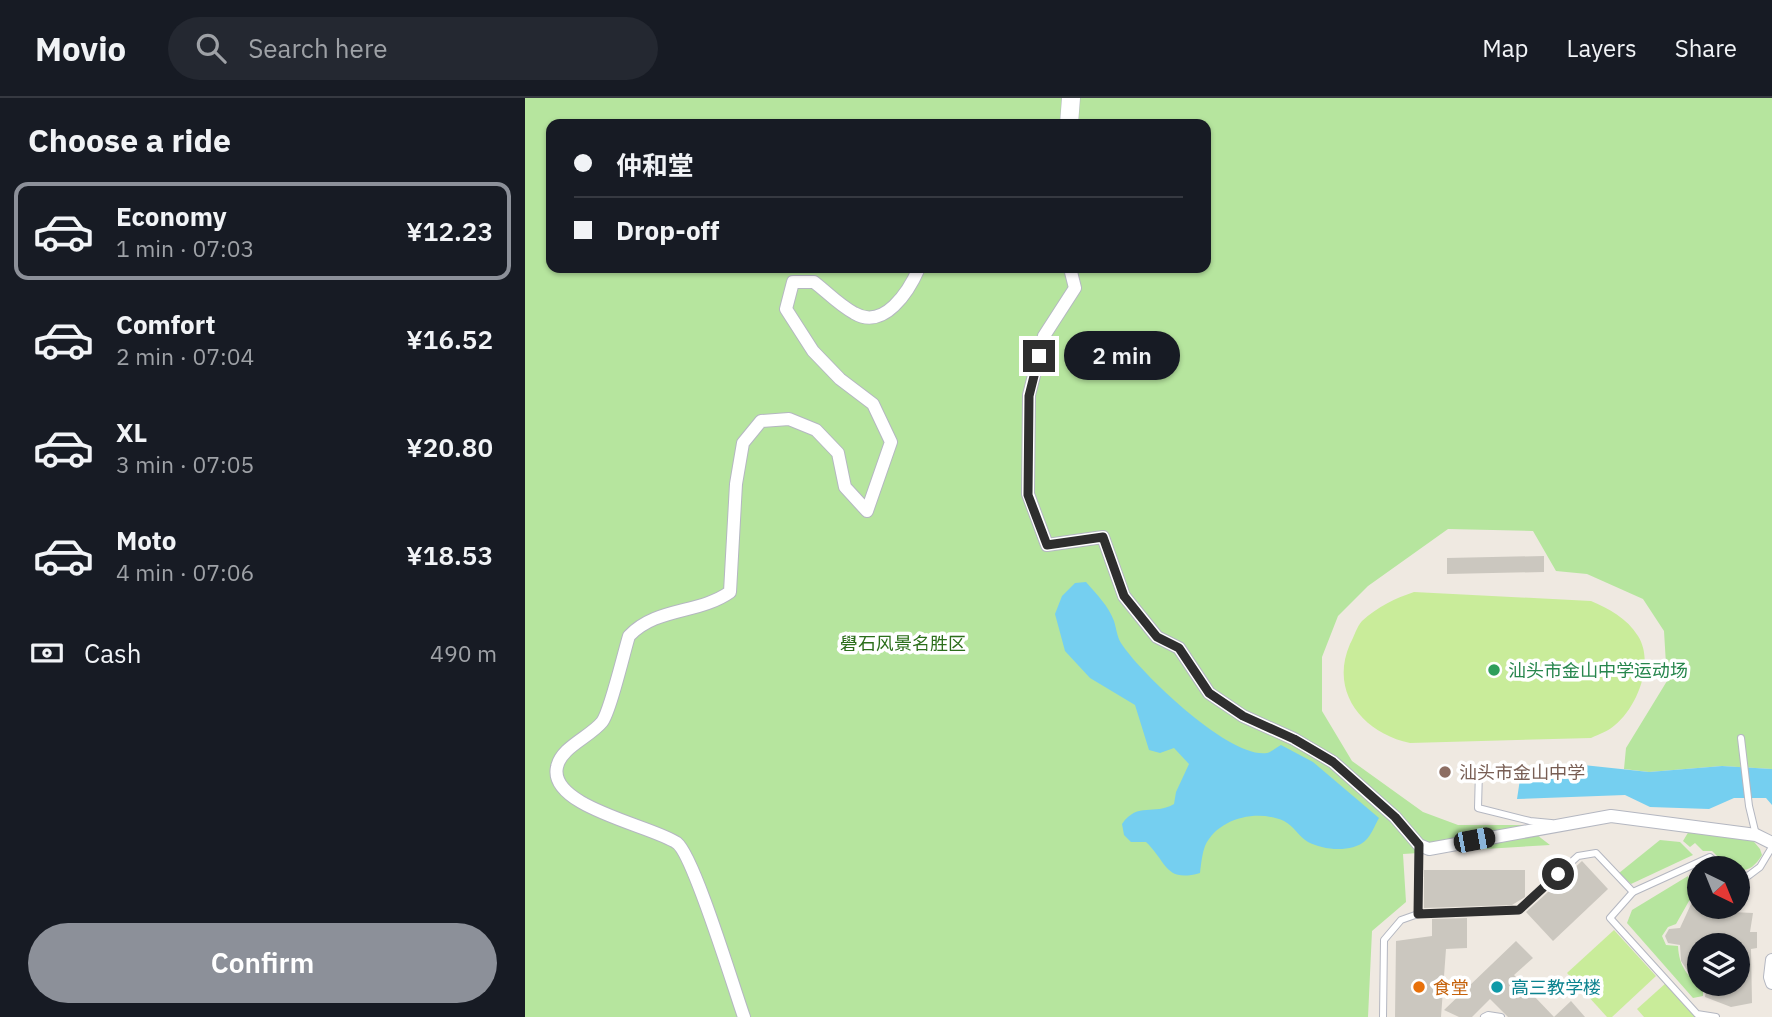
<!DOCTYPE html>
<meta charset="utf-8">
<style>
:root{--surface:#171b24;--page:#242831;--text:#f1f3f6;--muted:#9ea1a6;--line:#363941;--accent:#8c9099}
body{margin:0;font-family:"IBM Plex Sans","Noto Sans SC",sans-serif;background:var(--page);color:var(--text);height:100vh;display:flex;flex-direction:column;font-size:26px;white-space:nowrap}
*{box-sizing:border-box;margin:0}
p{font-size:23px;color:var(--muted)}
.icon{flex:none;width:38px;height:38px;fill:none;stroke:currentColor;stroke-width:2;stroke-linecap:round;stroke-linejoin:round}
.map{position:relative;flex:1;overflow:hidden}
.sheet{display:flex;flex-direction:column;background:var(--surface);width:525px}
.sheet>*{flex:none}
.guide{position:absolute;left:21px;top:21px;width:665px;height:154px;border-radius:14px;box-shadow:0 2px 5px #0004;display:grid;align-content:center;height:154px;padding:0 28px;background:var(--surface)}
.needle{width:46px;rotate:137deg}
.buttons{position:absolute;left:1162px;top:758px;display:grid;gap:14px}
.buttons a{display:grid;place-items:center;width:63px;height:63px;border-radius:50%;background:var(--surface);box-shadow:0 2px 5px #0004;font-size:35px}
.end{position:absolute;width:32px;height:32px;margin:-16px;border:9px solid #2e2e2e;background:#fff;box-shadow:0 0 0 4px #fff}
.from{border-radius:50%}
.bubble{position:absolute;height:49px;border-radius:24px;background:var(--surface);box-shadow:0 2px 5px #0004;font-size:23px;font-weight:600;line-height:49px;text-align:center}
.car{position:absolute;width:21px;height:42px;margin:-21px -10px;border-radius:9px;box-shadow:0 0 5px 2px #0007;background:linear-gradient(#222 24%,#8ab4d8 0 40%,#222 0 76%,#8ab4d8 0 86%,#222 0)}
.guide b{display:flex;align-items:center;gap:24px;height:66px;font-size:26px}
.guide b+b{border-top:2px solid var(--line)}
.guide i{width:18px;height:18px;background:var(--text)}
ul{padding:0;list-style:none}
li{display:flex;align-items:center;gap:21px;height:98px;margin:0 14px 10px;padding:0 14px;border:4px solid transparent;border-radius:14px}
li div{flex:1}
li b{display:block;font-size:26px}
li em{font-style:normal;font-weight:600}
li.current{border-color:var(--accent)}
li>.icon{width:63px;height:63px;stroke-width:1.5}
h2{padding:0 28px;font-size:32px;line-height:84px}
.pay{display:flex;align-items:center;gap:18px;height:77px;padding:0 28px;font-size:26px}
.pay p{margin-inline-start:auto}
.action{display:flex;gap:14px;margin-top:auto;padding:14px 28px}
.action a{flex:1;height:80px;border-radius:42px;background:var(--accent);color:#fff;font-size:28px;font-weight:600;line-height:80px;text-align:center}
header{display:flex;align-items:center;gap:42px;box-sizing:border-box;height:98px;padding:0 35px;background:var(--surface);border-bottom:2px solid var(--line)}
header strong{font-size:33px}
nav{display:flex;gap:38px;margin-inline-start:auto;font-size:24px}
.search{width:490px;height:63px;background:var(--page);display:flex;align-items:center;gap:18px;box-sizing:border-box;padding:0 24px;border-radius:38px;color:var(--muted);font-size:26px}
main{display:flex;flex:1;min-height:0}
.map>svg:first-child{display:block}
</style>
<header>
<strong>Movio</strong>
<div class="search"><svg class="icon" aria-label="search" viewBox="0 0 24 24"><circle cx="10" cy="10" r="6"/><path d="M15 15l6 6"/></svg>Search here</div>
<nav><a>Map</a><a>Layers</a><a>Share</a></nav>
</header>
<main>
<section class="sheet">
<h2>Choose a ride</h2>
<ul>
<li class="current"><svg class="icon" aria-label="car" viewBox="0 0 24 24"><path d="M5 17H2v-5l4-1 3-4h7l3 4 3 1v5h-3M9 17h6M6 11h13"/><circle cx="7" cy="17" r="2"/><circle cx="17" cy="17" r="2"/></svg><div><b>Economy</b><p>1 min · 07:03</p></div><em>¥12.23</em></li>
<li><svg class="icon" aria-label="car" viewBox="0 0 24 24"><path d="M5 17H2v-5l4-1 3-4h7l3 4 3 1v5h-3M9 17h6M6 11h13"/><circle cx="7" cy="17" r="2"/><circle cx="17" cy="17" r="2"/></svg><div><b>Comfort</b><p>2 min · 07:04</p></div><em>¥16.52</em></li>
<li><svg class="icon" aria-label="car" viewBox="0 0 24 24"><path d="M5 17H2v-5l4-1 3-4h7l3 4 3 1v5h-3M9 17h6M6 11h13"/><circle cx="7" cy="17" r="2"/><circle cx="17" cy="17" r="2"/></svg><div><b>XL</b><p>3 min · 07:05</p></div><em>¥20.80</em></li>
<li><svg class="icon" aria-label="car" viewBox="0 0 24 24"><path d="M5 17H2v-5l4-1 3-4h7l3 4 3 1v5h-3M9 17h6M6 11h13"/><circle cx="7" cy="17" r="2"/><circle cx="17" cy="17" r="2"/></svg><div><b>Moto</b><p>4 min · 07:06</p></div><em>¥18.53</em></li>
</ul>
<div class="pay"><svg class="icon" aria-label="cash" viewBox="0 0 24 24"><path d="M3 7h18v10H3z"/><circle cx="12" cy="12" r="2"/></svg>Cash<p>490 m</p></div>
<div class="action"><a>Confirm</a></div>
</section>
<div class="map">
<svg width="1247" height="919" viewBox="0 0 1247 919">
<rect width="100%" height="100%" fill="#efe9e1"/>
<!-- green -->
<g fill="#b6e59e" fill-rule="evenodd">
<path d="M0,0H1247V671L1197,668L1124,674L1099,671L1101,650L1142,583L1139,533L1118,501L1062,476L1031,473L1008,433L923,431L843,488L813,518L797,559V613L827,663L898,714L933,727H999L1025,747L878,756L881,804L847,833L843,919H0ZM26,26H681V170H26Z"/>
<path d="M1164,733L1225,739L1235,751L1237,757C1221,784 1204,770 1187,753H1178L1170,745L1165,749L1158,743Z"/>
<polygon points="1135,742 1155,744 1168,757 1106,786 1094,775"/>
<path d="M1163,778L1171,800L1164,803L1151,826L1143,829L1137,838L1141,847L1153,848C1154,869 1163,878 1178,892V898L1168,900L1102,825L1107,812Z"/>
</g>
<!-- pitch -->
<g fill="#c9ec9a">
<path d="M889,494L1066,503C1084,511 1102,520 1113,538C1130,565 1112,609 1090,627C1084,633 1074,636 1066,640L885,645C838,635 804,594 825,546C829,539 832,528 837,523C852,509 871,500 889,494Z"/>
<polygon points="1089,832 1131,878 1087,919 1082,919 1042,875"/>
<polygon points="1141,885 1172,919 1119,919 1112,911"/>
</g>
<!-- water -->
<g fill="#75cff0">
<path d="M561,484C572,497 583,507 589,523C592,533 592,540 598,548C618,577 705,661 742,655C746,654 752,649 756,647L788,664L854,720C850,727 846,738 840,743C826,755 798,752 783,744C774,739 769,728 759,723C732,711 693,720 680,748C677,756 676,767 675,775C640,785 642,764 621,744H606L599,737L597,726C613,703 629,718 649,706L651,694L664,666L649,650L635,655L624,652L610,607L565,580L540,553L530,516L537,498L550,485Z"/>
<polygon points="1049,666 1124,674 1197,668 1247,671 1247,707 1241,700 1209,700 1184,711 1125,709 1100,697 992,701 997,668"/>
</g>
<!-- building -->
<g fill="#cbc7bf">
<polygon points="1019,458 1019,474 922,476 922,460"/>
<polygon points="1057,763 1083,791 1028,843 1001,814"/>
<polygon points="899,772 1000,772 1000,799 987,807 899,810"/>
<polygon points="1174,803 1174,808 1198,808 1207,814 1228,815 1225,834 1232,834 1232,850 1226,851 1227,905 1206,909 1180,899 1182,886 1213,886 1213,847 1174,847 1174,890 1156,863 1155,847 1143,845 1140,838 1144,831 1155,830 1167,804"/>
<polygon points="942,820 942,850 921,851 916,919 870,919 871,843 907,838 907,821"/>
<polygon points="991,843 1008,860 989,877 1029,919 1046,903 1060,919 983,919 965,901 947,919 934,919 919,912"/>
</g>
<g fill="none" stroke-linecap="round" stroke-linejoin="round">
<defs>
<g id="lane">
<polyline points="1216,640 1224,708 1231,737"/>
<polyline points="954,672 953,710 1005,723 1026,725"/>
<polyline points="894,747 893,816 994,812 1053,758 1071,755 1108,794"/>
<polyline points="1213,777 1223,778 1235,769 1247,749"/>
<polyline points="858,919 859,842 876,822 893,816"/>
<polyline points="959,919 963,917 976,919"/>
<polyline points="1191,919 1172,916 1085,820 1108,794 1185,759 1198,770"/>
</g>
<g id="street">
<polyline points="545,170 550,190 519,238 504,297 503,396 522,447 578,439 599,498 632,539 654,550 684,595 718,618 769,641 808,664 870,719 894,747 904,751 1086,718 1231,737 1247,745"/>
<polyline points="1247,862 1245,879 1247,885"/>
<path d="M219,919C209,891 169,758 152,745C128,728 23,709 32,669C36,649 65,639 77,624C85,614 99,554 104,538C131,509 174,516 205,494L211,386L218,345L236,323L264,321L291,332L313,355L320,389L342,413L366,344L348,306L315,281L288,253L261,211L268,184H289C302,194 314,207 329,215C359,233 384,193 394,170"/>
</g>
<polyline id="secondary" points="544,26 546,0"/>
</defs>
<!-- lane casing -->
<use href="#lane" stroke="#b4b7c1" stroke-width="8"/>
<!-- street casing -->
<use href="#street" stroke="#b4b7c1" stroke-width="14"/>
<!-- secondary casing -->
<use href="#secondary" stroke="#b4b7c1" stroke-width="19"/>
<!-- lane -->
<use href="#lane" stroke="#fff" stroke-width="6"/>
<!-- street -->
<use href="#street" stroke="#fff" stroke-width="12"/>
<!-- secondary -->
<use href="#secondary" stroke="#fff" stroke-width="18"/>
</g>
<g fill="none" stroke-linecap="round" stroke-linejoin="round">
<!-- route -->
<polyline stroke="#2e2e2e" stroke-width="9" points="514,258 504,298 503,397 522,447 578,439 599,498 632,539 654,550 684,595 718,618 769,641 808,664 870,719 894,747 893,816 994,812 1033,776"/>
</g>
<!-- markers -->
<circle fill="#2e9e5b" stroke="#fff" stroke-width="2.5" cx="969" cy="572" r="7"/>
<circle fill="#8d6e63" stroke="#fff" stroke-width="2.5" cx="920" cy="674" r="7"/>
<circle fill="#e8710a" stroke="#fff" stroke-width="2.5" cx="894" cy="889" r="7"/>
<circle fill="#0f9aa8" stroke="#fff" stroke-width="2.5" cx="972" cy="889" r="7"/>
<g text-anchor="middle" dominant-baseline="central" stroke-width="7" stroke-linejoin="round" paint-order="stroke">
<!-- park labels -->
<g font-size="18" fill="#2c6e1b" stroke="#fff">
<text x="378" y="545">礐石风景名胜区</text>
</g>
<!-- leisure labels -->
<g font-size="18" fill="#27864d" stroke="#fff" text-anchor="start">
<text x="983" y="572">汕头市金山中学运动场</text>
</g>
<!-- education labels -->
<g font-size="18" fill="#785e54" stroke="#fff" text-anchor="start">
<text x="934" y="674">汕头市金山中学</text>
</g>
<!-- food labels -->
<g font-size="18" fill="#c56008" stroke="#fff" text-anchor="start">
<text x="908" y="889">食堂</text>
</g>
<!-- culture labels -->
<g font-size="18" fill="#0d838f" stroke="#fff" text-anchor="start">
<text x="986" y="889">高三教学楼</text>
</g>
</g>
</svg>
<div class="buttons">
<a><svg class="needle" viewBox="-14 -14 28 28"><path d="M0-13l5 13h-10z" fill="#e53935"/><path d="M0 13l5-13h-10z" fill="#9ea1a6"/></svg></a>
<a><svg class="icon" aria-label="layers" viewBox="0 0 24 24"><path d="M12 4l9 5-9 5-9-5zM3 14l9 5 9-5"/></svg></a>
</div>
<i class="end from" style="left:1033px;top:776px"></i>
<i class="end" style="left:514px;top:258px"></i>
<div class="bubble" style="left:539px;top:233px;width:116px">2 min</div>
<i class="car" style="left:949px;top:742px;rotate:79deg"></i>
<div class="guide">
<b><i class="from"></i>仲和堂</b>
<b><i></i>Drop-off</b>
</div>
</div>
</main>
